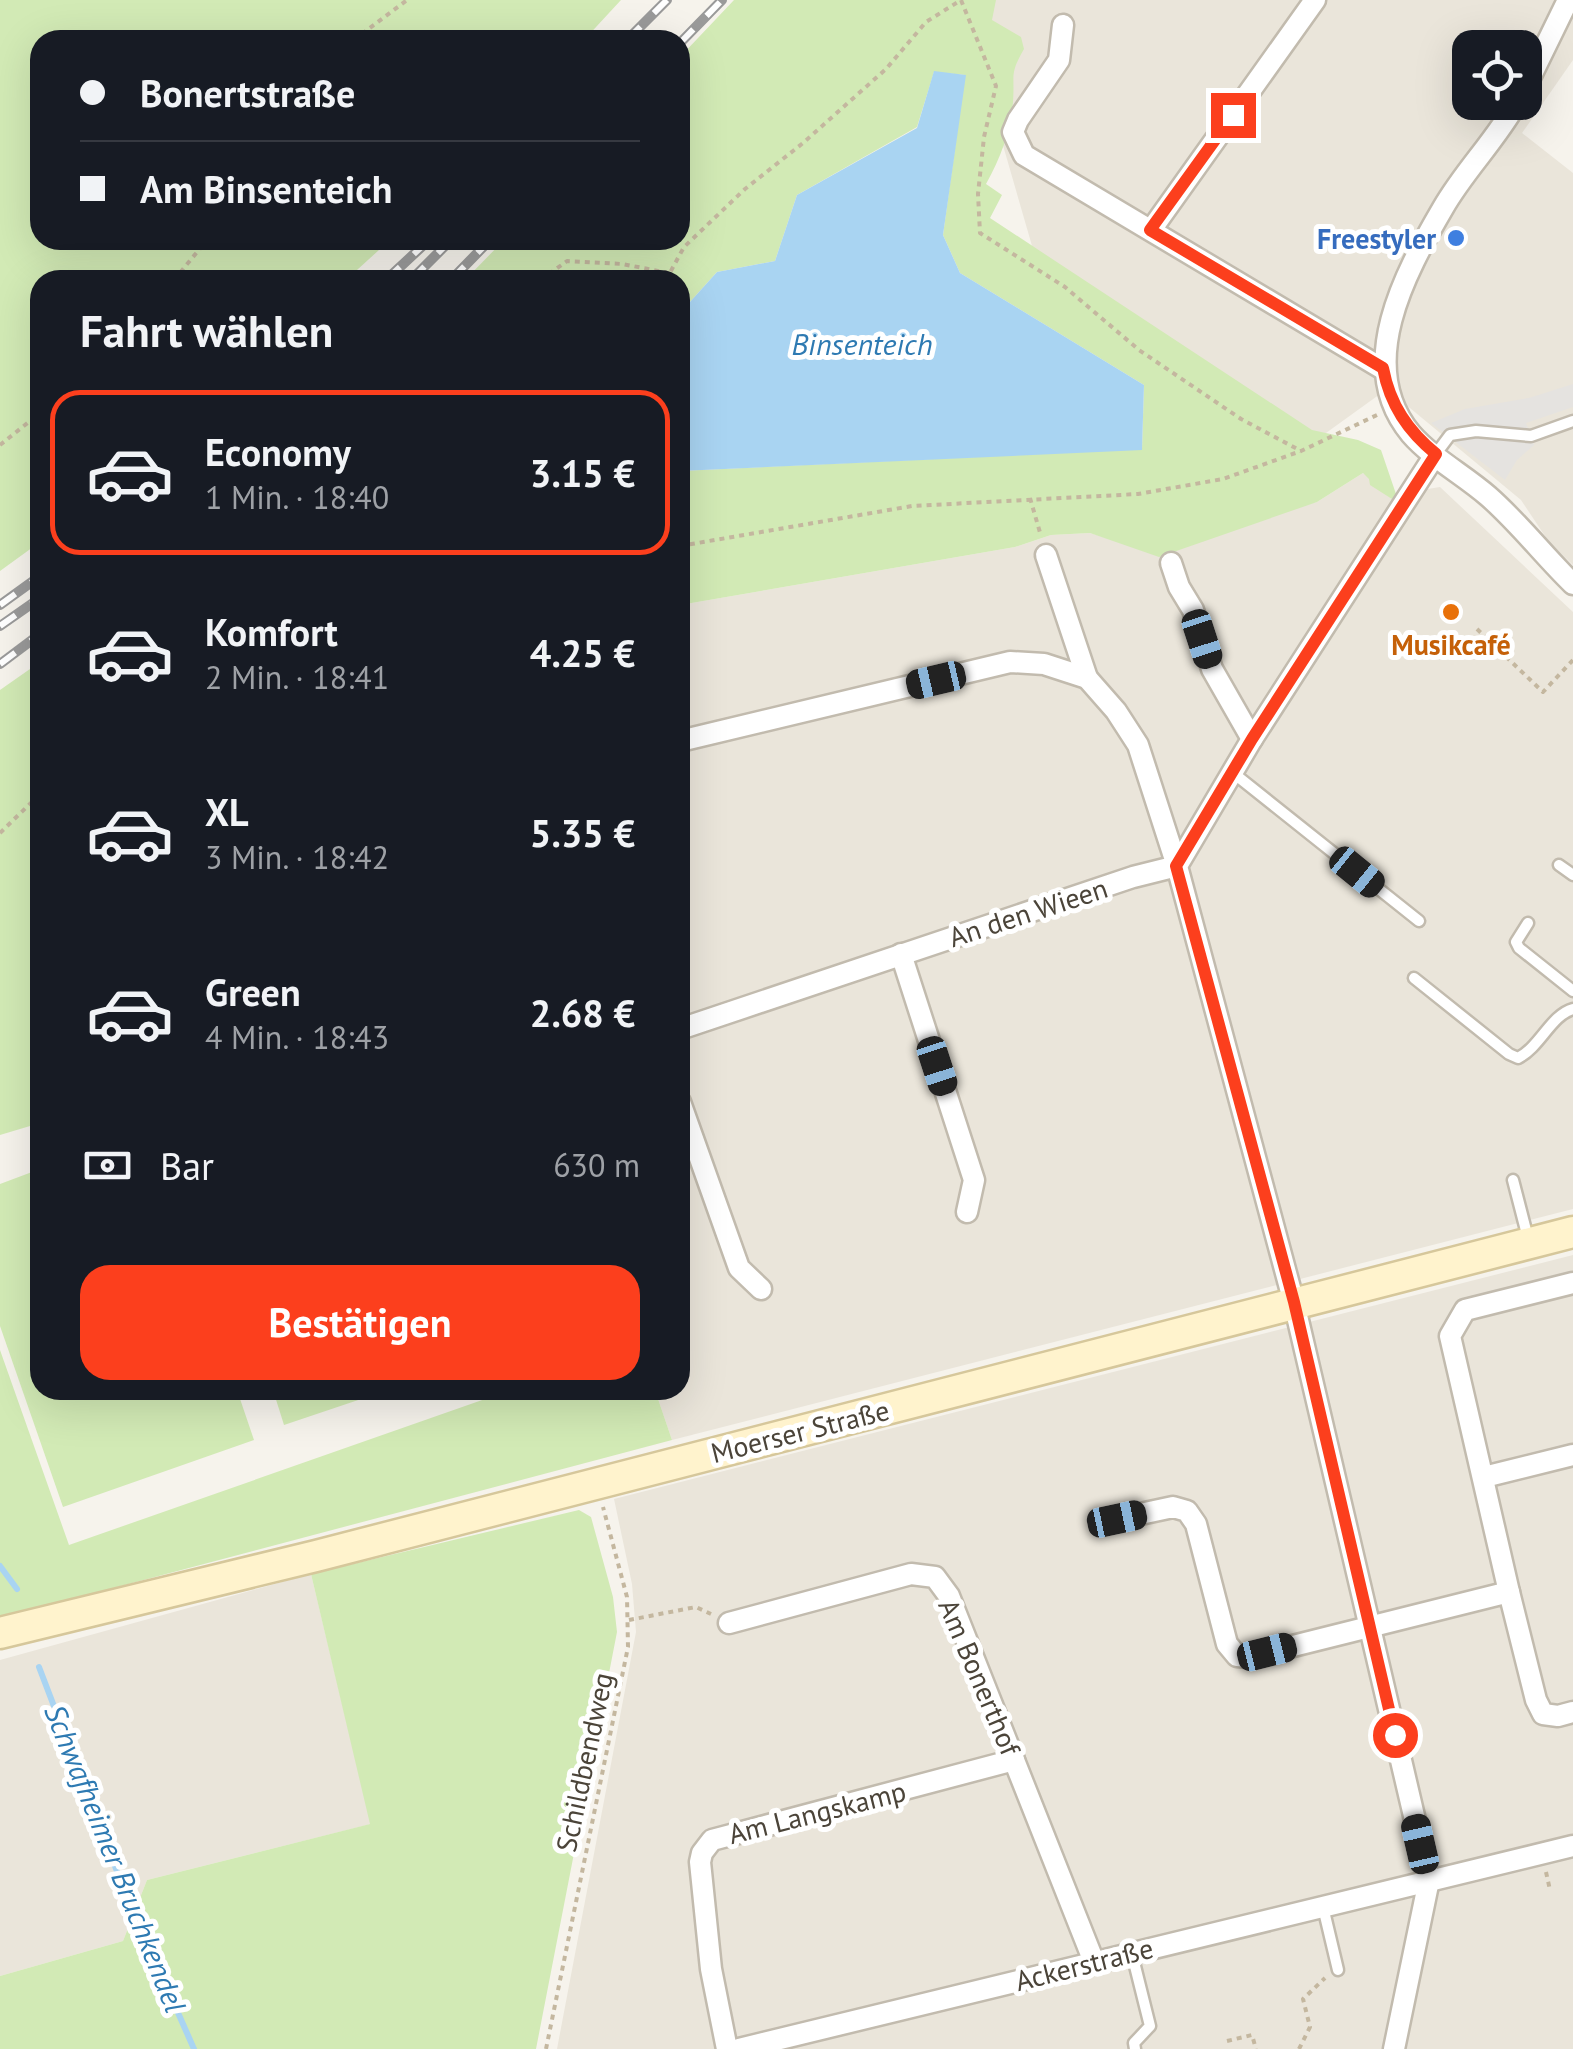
<!DOCTYPE html>
<html lang="de">
<meta charset="utf-8">
<style>
:root{--surface:#171b24;--page:#242831;--text:#f1f3f6;--muted:#9ea1a6;--line:#363941;--accent:#fc3f1d}
body{margin:0;font-family:"PT Sans",sans-serif;background:var(--page);color:var(--text);height:100vh;display:flex;flex-direction:column;font-size:38px;white-space:nowrap}
*{box-sizing:border-box;margin:0}
p{font-size:32px;color:var(--muted)}
.icon{flex:none;width:55px;height:55px;fill:none;stroke:currentColor;stroke-width:2;stroke-linecap:round;stroke-linejoin:round}
.map{position:relative;flex:1;overflow:hidden}
.details{position:absolute;left:30px;top:270px;width:660px;height:1130px;display:flex;flex-direction:column;background:var(--surface);border-radius:30px;box-shadow:0 10px 40px #0002}
.details>*{flex:none}
.banner{position:absolute;left:30px;top:30px;width:660px;height:220px;border-radius:30px;box-shadow:0 10px 40px #0002;display:grid;align-content:center;height:220px;padding:0 50px;background:var(--surface)}
.fabs{position:absolute;left:1452px;top:30px;display:grid;gap:20px}
.fabs a{display:grid;place-items:center;width:90px;height:90px;border-radius:20px;background:var(--surface);box-shadow:0 10px 40px #0002;font-size:50px}
.end{position:absolute;width:45px;height:45px;margin:-22px;border:12px solid #fc3f1d;background:#fff;box-shadow:0 0 0 5px #fff}
.from{border-radius:50%}
.car{position:absolute;width:30px;height:60px;margin:-30px -15px;border-radius:12px;box-shadow:0 0 8px 2px #0007;background:linear-gradient(#222 24%,#8ab4d8 0 40%,#222 0 76%,#8ab4d8 0 86%,#222 0)}
.banner b{display:flex;align-items:center;gap:35px;height:95px;font-size:38px}
.banner b+b{border-top:2px solid var(--line)}
.banner i{width:25px;height:25px;background:var(--text)}
ul{padding:0;list-style:none}
li{display:flex;align-items:center;gap:30px;height:165px;margin:0 20px 15px;padding:0 30px;border:5px solid transparent;border-radius:30px}
li div{flex:1}
li b{display:block;font-size:38px}
li em{font-style:normal;font-weight:600}
li.selected{border-color:var(--accent)}
li>.icon{width:90px;height:90px;stroke-width:1.5}
h2{padding:0 50px;font-size:45px;line-height:120px}
.pay{display:flex;align-items:center;gap:25px;height:110px;padding:0 50px;font-size:38px}
.pay p{margin-inline-start:auto}
.action{display:flex;gap:20px;margin-top:auto;padding:20px 50px}
.action a{flex:1;height:115px;border-radius:30px;background:var(--accent);color:#fff;font-size:40px;font-weight:600;line-height:115px;text-align:center}
.map>svg:first-child{display:block}
</style>
<div class="map">
<svg width="1573" height="2049" viewBox="0 0 1573 2049">
<rect width="100%" height="100%" fill="#f6f3ec"/>
<!-- residential -->
<g fill="#eae5da" fill-rule="evenodd">
<path d="M961,0H1573V60L1522,133L1573,173V565L1549,542L1521,500L1387,389L1301,451L1039,270ZM1470,48H1525V102H1470Z"/>
<polygon points="1363,473 1392,499 1396,494 1440,487 1573,612 1573,1209 672,1440 655,1390 680,1390 680,605 1015,547 1051,535 1090,533 1120,542 1317,502"/>
<polygon points="1573,1255 1573,2049 557,2049 636,1632 632,1584 614,1499"/>
<polygon points="311,1574 371,1824 147,1880 123,1941 0,1976 0,1660"/>
</g>
<!-- green -->
<g fill="#d2eab5">
<polygon points="0,0 621,0 584,40 40,40 40,240 390,240 346,280 40,280 40,542 0,571"/>
<path d="M734,0H996L992,20L1021,37L1024,49C1009,75 1015,74 1013,102C1011,131 1000,159 986,184L1002,195L990,218L1312,430L1358,440L1381,450L1396,494L1392,499L1370,485L1369,479L1363,473L1317,502L1159,557L1090,533L1051,535L1015,547L680,605V471L1142,449L1144,385L960,273L943,235L965,75L934,72L917,127L797,195L775,261L717,272L680,313V280H465L504,240H680V57Z"/>
<polygon points="40,662 40,1123 0,1135 0,690"/>
<polygon points="40,1169 40,1390 237,1390 254,1440 63,1507 0,1326 0,1184"/>
<polygon points="0,1350 69,1545 511,1390 655,1390 672,1440 0,1618"/>
<polygon points="273,1390 388,1390 284,1425"/>
<polygon points="579,1510 591,1517 613,1597 617,1632 536,2049 0,2049 0,1976 123,1941 147,1880 370,1824 311,1574"/>
</g>
<!-- parking -->
<polygon fill="#e5e3e0" points="1573,384 1573,407 1526,423 1534,445 1517,460 1505,480 1431,423 1465,409 1529,398"/>
<!-- water -->
<polygon fill="#a9d4f2" points="934,71 966,75 943,235 960,273 1144,385 1142,450 680,471 680,313 717,272 775,261 797,195 917,128"/>
<g fill="none" stroke-linecap="round" stroke-linejoin="round">
<!-- stream -->
<g stroke="#a9d4f2" stroke-width="6">
<polyline points="0,1566 17,1589"/>
<polyline points="39,1667 126,1895 194,2049"/>
</g>
<defs>
<g id="service">
<polyline points="1435,455 1450,435 1476,431 1531,436 1573,421"/>
<polyline points="1232,772 1419,921"/>
<polyline points="1559,865 1573,875"/>
<polyline points="1528,923 1516,942 1519,948 1573,991"/>
<path d="M1414,978L1509,1054L1518,1058C1540,1047 1551,1015 1573,1009"/>
<polyline points="1513,1180 1529,1242"/>
<polyline points="1323,1907 1338,1970"/>
<polyline points="1132,1954 1150,2026 1134,2043 1135,2049"/>
</g>
<g id="minor">
<polyline points="1063,25 1059,60 1018,120 1013,132 1024,155 1383,369"/>
<polyline points="1525,88 1568,0"/>
<path d="M1517,102C1496,140 1464,171 1443,208C1405,273 1354,366 1411,434C1432,458 1464,475 1488,496C1519,523 1544,556 1573,584"/>
<polyline points="1151,230 1315,0"/>
<polyline points="1046,555 1087,678"/>
<polyline points="1171,563 1179,587 1193,610 1212,669 1252,739"/>
<polyline points="680,741 1010,662 1044,664 1087,678 1116,711 1138,745 1177,866 1133,877 680,1029"/>
<polyline points="901,954 974,1180 967,1212"/>
<polyline points="680,1102 739,1268 761,1289"/>
<polyline points="1484,1477 1573,1455"/>
<polyline points="1117,1519 1173,1507 1187,1511 1196,1524 1227,1644 1237,1656 1249,1657 1509,1592 1536,1700 1543,1714 1558,1716 1573,1712"/>
<polyline points="1509,1592 1450,1336 1465,1310 1573,1283"/>
<polyline points="729,1623 911,1574 935,1577 949,1596 1094,1962"/>
<polyline points="727,2049 711,1969 700,1862 702,1853 712,1840 1014,1760"/>
<polyline points="739,2049 1573,1846"/>
<polyline points="1394,2049 1429,1880 1294,1303 1177,866 1252,739 1435,455"/>
</g>
<polyline id="secondary" points="0,1633 316,1556 1573,1232"/>
</defs>
<!-- service casing -->
<use href="#service" stroke="#c2bbae" stroke-width="15"/>
<!-- minor casing -->
<use href="#minor" stroke="#c2bbae" stroke-width="25"/>
<!-- secondary casing -->
<use href="#secondary" stroke="#d6c79b" stroke-width="35"/>
<!-- path -->
<g stroke="#c4b79f" stroke-width="4" stroke-dasharray="5 5" stroke-linecap="butt">
<polyline points="961,0 996,86 984,137 978,194 980,233 1065,287 1139,350 1241,419 1301,451"/>
<polyline points="354,40 407,0"/>
<polyline points="174,280 207,240"/>
<polyline points="541,280 567,261 622,264 669,273"/>
<polyline points="666,280 684,247 745,189 803,143 886,69 926,22 961,0"/>
<polyline points="0,445 40,413"/>
<polyline points="1030,498 1041,536"/>
<polyline points="680,546 912,506 1138,494 1223,479 1301,451 1377,415"/>
<polyline points="1477,629 1543,692 1573,660"/>
<polyline points="0,833 40,794"/>
<polyline points="629,1620 696,1607 711,1614"/>
<polyline points="1546,1872 1550,1890"/>
<polyline points="1227,2041 1252,2035 1256,2049"/>
<polyline points="546,2049 628,1647 627,1597 603,1507"/>
<polyline points="1299,2049 1310,2027 1303,1999 1325,1978"/>
</g>
<!-- service -->
<use href="#service" stroke="#fff" stroke-width="10"/>
<!-- minor -->
<use href="#minor" stroke="#fff" stroke-width="20"/>
<!-- secondary -->
<use href="#secondary" stroke="#fff3cd" stroke-width="30"/>
<defs>
<g id="rail">
<polyline points="627,40 667,0"/>
<polyline points="680,43 722,0"/>
<polyline points="386,280 429,240"/>
<polyline points="411,280 451,240"/>
<polyline points="451,280 490,240"/>
<polyline points="0,605 40,576"/>
<polyline points="0,626 40,598"/>
<polyline points="0,664 40,634"/>
</g>
</defs>
<!-- rail casing -->
<use href="#rail" stroke="#9a9a9a" stroke-width="10"/>
<!-- rail -->
<use href="#rail" stroke="#fff" stroke-width="6" stroke-dasharray="19" stroke-linecap="butt"/>
</g>
<g fill="none" stroke-linecap="round" stroke-linejoin="round">
<!-- route -->
<path stroke="#fc3f1d" stroke-width="12" d="M1233,115L1150,230L1383,368C1390,405 1408,431 1436,454L1252,739L1176,866L1294,1302L1395,1735"/>
</g>
<!-- markers -->
<circle fill="#3f7fe0" stroke="#fff" stroke-width="4" cx="1456" cy="238" r="10"/>
<circle fill="#e8710a" stroke="#fff" stroke-width="4" cx="1451" cy="612" r="10"/>
<g text-anchor="middle" dominant-baseline="central" stroke-width="10" stroke-linejoin="round" paint-order="stroke">
<!-- shop labels -->
<g font-size="28" font-weight="bold" fill="#366cbe" stroke="#fff" text-anchor="end">
<text x="1436" y="238">Freestyler</text>
</g>
<!-- food labels -->
<g font-size="28" font-weight="bold" fill="#c56008" stroke="#fff">
<text x="1451" y="644">Musikcafé</text>
</g>
<!-- street labels -->
<g font-size="28" fill="#4b4439" stroke="#fff">
<text transform="translate(1028 912) rotate(-18)">An den Wieen</text>
<text transform="translate(800 1431) rotate(-14)">Moerser Straße</text>
<text transform="translate(980 1677) rotate(67)">Am Bonerthof</text>
<text transform="translate(584 1762) rotate(-78)">Schildbendweg</text>
<text transform="translate(817 1812) rotate(-14)">Am Langskamp</text>
<text transform="translate(1084 1964) rotate(-14)">Ackerstraße</text>
</g>
<!-- water labels -->
<g font-size="30" font-style="italic" fill="#2e7ab2" stroke="#fff">
<text x="862" y="343">Binsenteich</text>
<text transform="translate(116 1858) rotate(68)">Schwafheimer Bruchkendel</text>
</g>
</g>
</svg>
<div class="fabs">
<a><svg class="icon" aria-label="locate" viewBox="0 0 24 24"><circle cx="12" cy="12" r="6"/><path d="M12 2v4M12 18v4M2 12h4M18 12h4"/></svg></a>
</div>
<i class="end from" style="left:1395px;top:1735px"></i>
<i class="end" style="left:1233px;top:115px"></i>
<i class="car" style="left:1202px;top:639px;rotate:162deg"></i>
<i class="car" style="left:936px;top:680px;rotate:257deg"></i>
<i class="car" style="left:1357px;top:872px;rotate:129deg"></i>
<i class="car" style="left:937px;top:1066px;rotate:162deg"></i>
<i class="car" style="left:1117px;top:1519px;rotate:78deg"></i>
<i class="car" style="left:1267px;top:1652px;rotate:76deg"></i>
<i class="car" style="left:1420px;top:1844px;rotate:347deg"></i>
<div class="banner">
<b><i class="from"></i>Bonertstraße</b>
<b><i></i>Am Binsenteich</b>
</div>
<section class="details">
<h2>Fahrt wählen</h2>
<ul>
<li class="selected"><svg class="icon" aria-label="car" viewBox="0 0 24 24"><path d="M5 17H2v-5l4-1 3-4h7l3 4 3 1v5h-3M9 17h6M6 11h13"/><circle cx="7" cy="17" r="2"/><circle cx="17" cy="17" r="2"/></svg><div><b>Economy</b><p>1 Min. · 18:40</p></div><em>3.15 €</em></li>
<li><svg class="icon" aria-label="car" viewBox="0 0 24 24"><path d="M5 17H2v-5l4-1 3-4h7l3 4 3 1v5h-3M9 17h6M6 11h13"/><circle cx="7" cy="17" r="2"/><circle cx="17" cy="17" r="2"/></svg><div><b>Komfort</b><p>2 Min. · 18:41</p></div><em>4.25 €</em></li>
<li><svg class="icon" aria-label="car" viewBox="0 0 24 24"><path d="M5 17H2v-5l4-1 3-4h7l3 4 3 1v5h-3M9 17h6M6 11h13"/><circle cx="7" cy="17" r="2"/><circle cx="17" cy="17" r="2"/></svg><div><b>XL</b><p>3 Min. · 18:42</p></div><em>5.35 €</em></li>
<li><svg class="icon" aria-label="car" viewBox="0 0 24 24"><path d="M5 17H2v-5l4-1 3-4h7l3 4 3 1v5h-3M9 17h6M6 11h13"/><circle cx="7" cy="17" r="2"/><circle cx="17" cy="17" r="2"/></svg><div><b>Green</b><p>4 Min. · 18:43</p></div><em>2.68 €</em></li>
</ul>
<div class="pay"><svg class="icon" aria-label="cash" viewBox="0 0 24 24"><path d="M3 7h18v10H3z"/><circle cx="12" cy="12" r="2"/></svg>Bar<p>630 m</p></div>
<div class="action"><a>Bestätigen</a></div>
</section>
</div>
